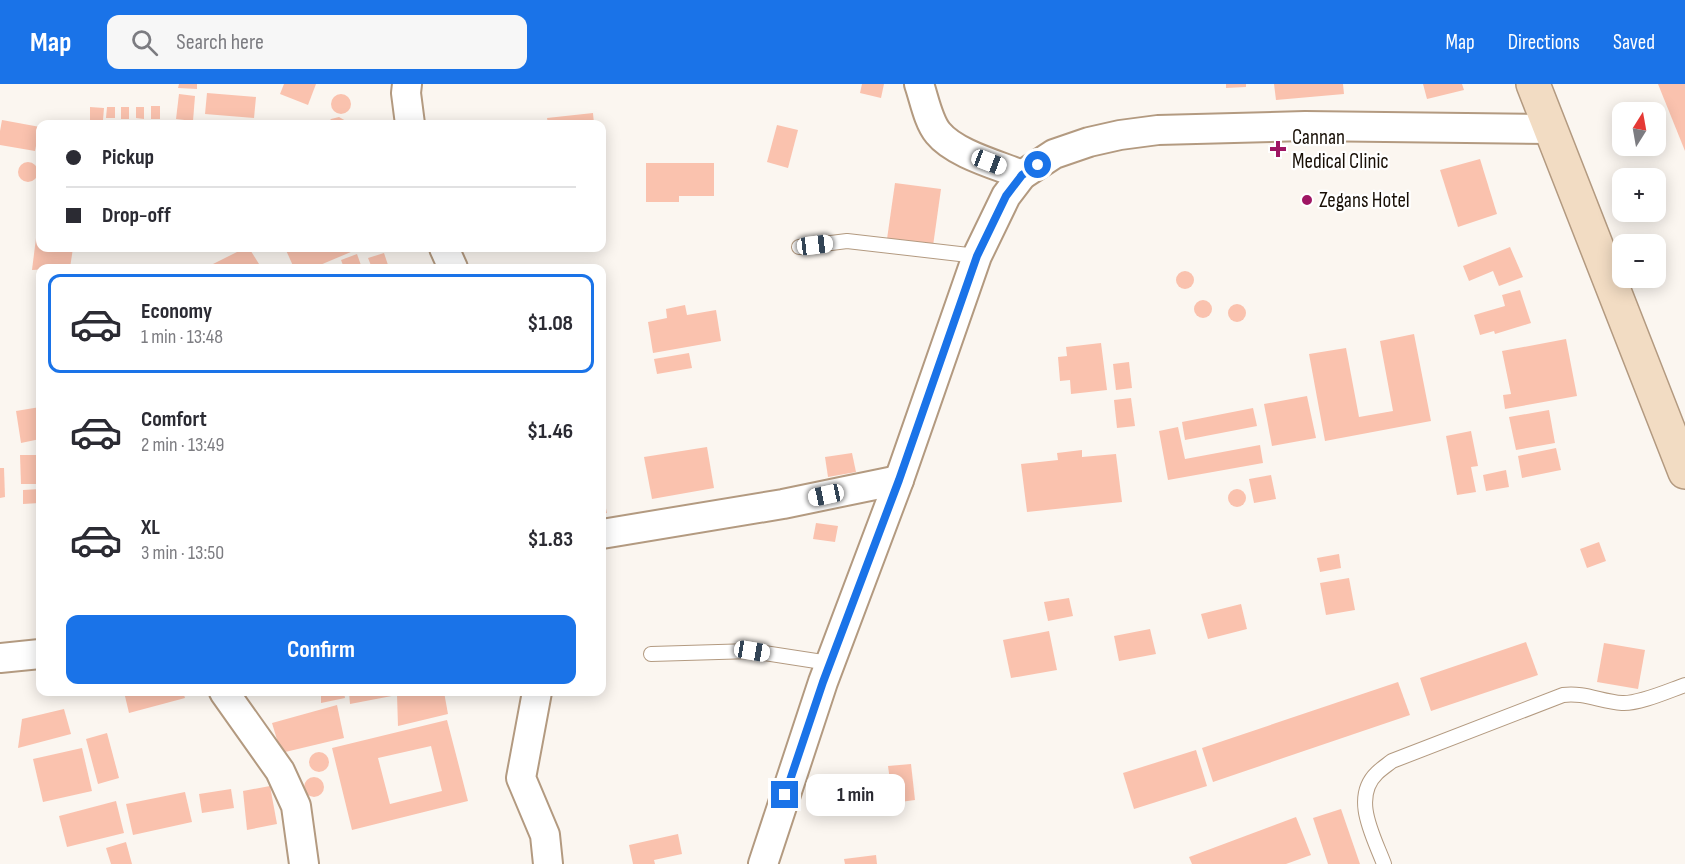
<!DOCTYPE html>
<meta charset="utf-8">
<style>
:root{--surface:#fff;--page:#f7f7f7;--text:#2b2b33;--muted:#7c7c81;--line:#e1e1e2;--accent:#1a73e8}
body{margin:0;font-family:"Sofia Sans Condensed",sans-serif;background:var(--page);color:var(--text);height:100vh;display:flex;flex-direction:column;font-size:22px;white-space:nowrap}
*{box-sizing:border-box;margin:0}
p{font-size:20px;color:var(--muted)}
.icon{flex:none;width:33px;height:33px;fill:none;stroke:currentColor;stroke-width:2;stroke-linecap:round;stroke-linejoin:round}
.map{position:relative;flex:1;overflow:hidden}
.sheet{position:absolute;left:36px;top:180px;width:570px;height:432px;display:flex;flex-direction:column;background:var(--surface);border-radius:12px;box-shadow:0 3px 15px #0003}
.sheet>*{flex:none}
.banner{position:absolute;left:36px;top:36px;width:570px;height:132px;border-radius:12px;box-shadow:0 3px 15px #0003;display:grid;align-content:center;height:132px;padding:0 30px;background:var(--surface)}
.needle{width:39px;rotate:11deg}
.buttons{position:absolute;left:1612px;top:18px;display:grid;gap:12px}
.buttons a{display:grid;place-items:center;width:54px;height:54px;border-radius:12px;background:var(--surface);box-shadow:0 3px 15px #0003;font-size:30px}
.end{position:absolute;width:27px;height:27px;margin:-14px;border:8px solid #1a73e8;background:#fff;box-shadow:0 0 0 3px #fff}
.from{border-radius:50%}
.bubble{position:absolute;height:42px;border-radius:12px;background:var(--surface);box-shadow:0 3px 15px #0003;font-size:20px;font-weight:700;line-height:42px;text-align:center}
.car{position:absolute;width:18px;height:36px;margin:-18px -9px;border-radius:8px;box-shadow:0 0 4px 2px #0007;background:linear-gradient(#fff 24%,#345 0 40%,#fff 0 76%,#345 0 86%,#fff 0)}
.banner b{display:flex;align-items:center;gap:21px;height:57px;font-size:22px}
.banner b+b{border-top:2px solid var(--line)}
.banner i{width:15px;height:15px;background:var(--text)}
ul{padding:10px 0 0;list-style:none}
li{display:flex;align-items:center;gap:18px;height:99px;margin:0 12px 9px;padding:0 18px;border:3px solid transparent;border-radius:12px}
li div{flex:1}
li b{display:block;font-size:22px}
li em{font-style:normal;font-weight:700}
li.current{border-color:var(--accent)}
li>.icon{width:54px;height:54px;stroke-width:1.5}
.button{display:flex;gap:12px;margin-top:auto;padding:12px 30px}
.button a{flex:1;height:69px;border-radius:12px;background:var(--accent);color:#fff;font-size:24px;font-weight:700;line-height:69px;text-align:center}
header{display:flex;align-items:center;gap:36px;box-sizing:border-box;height:84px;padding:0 30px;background:var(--accent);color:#fff}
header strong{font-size:28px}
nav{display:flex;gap:33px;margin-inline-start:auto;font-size:21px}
.search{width:420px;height:54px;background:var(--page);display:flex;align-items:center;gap:15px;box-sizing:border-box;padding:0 21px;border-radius:12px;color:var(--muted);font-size:22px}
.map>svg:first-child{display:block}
</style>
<header>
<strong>Map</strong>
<div class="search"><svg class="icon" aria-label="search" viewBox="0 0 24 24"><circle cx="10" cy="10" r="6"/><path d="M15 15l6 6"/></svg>Search here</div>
<nav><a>Map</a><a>Directions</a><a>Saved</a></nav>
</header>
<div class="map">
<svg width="1685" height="780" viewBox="0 0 1685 780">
<rect width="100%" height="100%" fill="#fbf6f0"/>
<!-- building -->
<g fill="#fac2ae" fill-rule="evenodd">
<polygon points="179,0 197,0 197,5 178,4"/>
<polygon points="284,0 316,0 308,21 280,10"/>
<polygon points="862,0 884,0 881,14 860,9"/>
<polygon points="1226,0 1246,0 1246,3 1226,4"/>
<polygon points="1274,0 1343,0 1344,10 1276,16"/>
<polygon points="1423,0 1462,0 1464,6 1427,15"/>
<polygon points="1658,0 1685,0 1685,67"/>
<polygon points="207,9 256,13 254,34 205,30"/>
<circle cx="341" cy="20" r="10"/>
<polygon points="179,10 195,12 193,37 176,35"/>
<rect x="151" y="22" width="9" height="13"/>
<polygon points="90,23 104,24 103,36 90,36"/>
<polygon points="107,23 115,23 115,34 106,34"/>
<rect x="121" y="23" width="8" height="12"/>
<polygon points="136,23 144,23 144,35 136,34"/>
<polygon points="593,29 594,40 548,40 547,34"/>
<polygon points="339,33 346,37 347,40 327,40 331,35"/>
<polygon points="2,36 40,43 35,67 0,61 0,47"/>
<polygon points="777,41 798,46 788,84 767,78"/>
<polygon points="1480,75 1497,130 1458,143 1440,86"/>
<circle cx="28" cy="88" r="10"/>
<polygon points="646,79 714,79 714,112 679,112 679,118 646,118"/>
<polygon points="895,99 941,105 933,162 887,155"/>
<polygon points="36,154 40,155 40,164 73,164 70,184 32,186"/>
<polygon points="1510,163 1523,193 1499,202 1493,187 1469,197 1463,182"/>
<polygon points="245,164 249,164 259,180 251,184 205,184"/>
<polygon points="285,164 357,164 358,165 313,184 294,184"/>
<polygon points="384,169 389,184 372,184 368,174"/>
<polygon points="357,170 362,184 344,184 341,176"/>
<circle cx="1185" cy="196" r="9"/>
<polygon points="1520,206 1531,239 1495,250 1494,247 1480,251 1474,231 1505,222 1502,211"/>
<circle cx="1203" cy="225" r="9"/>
<circle cx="1237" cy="229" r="9"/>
<polygon points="685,221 687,231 716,226 721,257 653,269 648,238 667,234 666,225"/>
<polygon points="1414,250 1431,337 1325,357 1309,270 1346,264 1359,333 1393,327 1380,257"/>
<polygon points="1566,255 1577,312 1505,325 1503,311 1511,310 1502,267"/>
<polygon points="1101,259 1107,306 1071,310 1070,296 1060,297 1058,273 1067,272 1066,263"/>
<polygon points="689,269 692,284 657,290 654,275"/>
<polygon points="1129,278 1132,304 1116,306 1113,280"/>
<polygon points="1307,312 1316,354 1272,362 1264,320"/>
<polygon points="1131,314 1135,342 1117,344 1114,316"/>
<polygon points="40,323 40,355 21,359 16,327"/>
<polygon points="1253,324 1257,342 1185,356 1182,338"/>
<polygon points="1549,326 1555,359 1516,366 1509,333"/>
<polygon points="1178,343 1185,375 1260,361 1263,379 1168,396 1159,347"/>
<polygon points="1471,347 1478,382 1471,383 1476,408 1457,411 1446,352"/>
<polygon points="707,363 714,404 652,415 644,373"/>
<polygon points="1556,364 1561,386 1522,394 1518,372"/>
<polygon points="1082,366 1082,373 1116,370 1122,418 1027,428 1021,380 1058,376 1057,369"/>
<polygon points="852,369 856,388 828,393 825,373"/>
<polygon points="20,371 36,371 37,400 21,400"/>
<polygon points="0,384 4,384 5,413 0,414"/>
<polygon points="1506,386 1509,403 1486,407 1483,391"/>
<polygon points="1271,391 1276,415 1254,419 1249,395"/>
<polygon points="40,405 40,419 23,420 23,406"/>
<circle cx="1237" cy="414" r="9"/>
<polygon points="602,406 607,429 602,430"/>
<polygon points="816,439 838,442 835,458 813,455"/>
<polygon points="1599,458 1606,477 1587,484 1580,465"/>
<polygon points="1339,470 1341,484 1320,488 1317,474"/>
<polygon points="1349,494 1355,526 1326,531 1320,499"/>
<polygon points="1069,514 1073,532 1048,537 1044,518"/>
<polygon points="1241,520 1247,545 1208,555 1201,530"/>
<polygon points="1150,545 1156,570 1119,577 1114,552"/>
<polygon points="1049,547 1057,586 1011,594 1003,556"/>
<polygon points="1526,558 1538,591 1431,627 1420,594"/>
<polygon points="1604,559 1645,566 1638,605 1597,598"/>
<polygon points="1398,598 1410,631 1213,698 1202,664"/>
<polygon points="124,608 183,608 185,614 129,629"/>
<polygon points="321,608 344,608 345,614 321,619"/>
<polygon points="349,608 397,608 397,611 350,620"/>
<polygon points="413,608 444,608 448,630 398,642 397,611"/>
<polygon points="337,621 344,654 281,669 272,639"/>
<polygon points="64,625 71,650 18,664 22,635"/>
<path d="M447,636L468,717L352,746L332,664ZM431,662L442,707L390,720L378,674Z"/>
<polygon points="107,649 119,694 98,700 86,655"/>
<polygon points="82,664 92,707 43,718 33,675"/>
<polygon points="1196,666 1207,702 1134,725 1123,689"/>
<circle cx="319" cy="678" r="10"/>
<polygon points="911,680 915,716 893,719 888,682"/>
<circle cx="314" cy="703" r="10"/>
<polygon points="270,702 277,740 247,746 243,707"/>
<polygon points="231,705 234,724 202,729 199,710"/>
<polygon points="185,708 192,738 133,751 126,720"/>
<polygon points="116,717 124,749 67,763 59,732"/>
<polygon points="1341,725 1360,780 1328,780 1313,734"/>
<polygon points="1296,733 1311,771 1286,780 1192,780 1189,773"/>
<polygon points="678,750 682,770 654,776 655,780 633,780 629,761"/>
<polygon points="126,758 132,780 111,780 106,764"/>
<polygon points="876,771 877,780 845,780 844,775"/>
</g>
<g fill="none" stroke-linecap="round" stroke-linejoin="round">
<defs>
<g id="lane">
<polyline points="799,163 847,157 977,172"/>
<polyline points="651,570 752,567 829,579"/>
<path d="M1384,780C1374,753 1351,714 1377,689C1381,685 1387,681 1392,677L1563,611C1584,608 1602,618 1622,619C1639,620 1668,607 1685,601"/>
</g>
<g id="street">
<polyline points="407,0 406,9 410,40"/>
<path d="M919,0C924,14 928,37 938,49C955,70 998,81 1022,91"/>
<polyline points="444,164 453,184"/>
<polyline points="602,450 783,420 899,396"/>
<polyline points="0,574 40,570"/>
<polyline points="224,608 280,687 296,722 304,780"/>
<polyline points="537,608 521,694 545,751 548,780"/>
<polyline points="763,780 823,598 899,396 977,172 1006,112 1022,91 1054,70 1089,58 1120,51 1158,46 1305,42 1550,45"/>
</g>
<polyline id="secondary" points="1533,0 1685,388"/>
</defs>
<!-- lane casing -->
<use href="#lane" stroke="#b39a80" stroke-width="16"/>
<!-- street casing -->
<use href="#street" stroke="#b39a80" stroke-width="32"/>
<!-- secondary casing -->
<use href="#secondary" stroke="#b39a80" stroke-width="36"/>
<!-- lane -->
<use href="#lane" stroke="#fff" stroke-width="14"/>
<!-- street -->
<use href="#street" stroke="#fff" stroke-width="28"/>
<!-- secondary -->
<use href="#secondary" stroke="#f2dcc3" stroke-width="33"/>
</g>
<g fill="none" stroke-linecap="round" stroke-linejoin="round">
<!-- route -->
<polyline stroke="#1a73e8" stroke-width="8" points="785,711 823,598 899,396 977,172 1006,112 1022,91 1038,81"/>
</g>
<!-- markers -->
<g fill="#9f1663" stroke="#fff" stroke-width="2">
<path d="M1275 56h6v6h6v6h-6v6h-6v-6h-6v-6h6z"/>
<circle cx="1307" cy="116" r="6"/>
</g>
<g text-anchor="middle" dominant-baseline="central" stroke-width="4.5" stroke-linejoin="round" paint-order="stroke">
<!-- poi labels -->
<g font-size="21" fill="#180f06" stroke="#fff" text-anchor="start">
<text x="1292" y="53">Cannan<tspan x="1292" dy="24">Medical Clinic</tspan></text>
<text x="1319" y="116">Zegans Hotel</text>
</g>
</g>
</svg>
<div class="buttons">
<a><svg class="needle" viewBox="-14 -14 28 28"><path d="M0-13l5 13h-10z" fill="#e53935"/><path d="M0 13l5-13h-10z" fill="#7c7c81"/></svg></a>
<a>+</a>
<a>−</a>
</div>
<i class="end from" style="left:1038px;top:81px"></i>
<i class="end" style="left:785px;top:711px"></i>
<div class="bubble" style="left:806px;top:690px;width:99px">1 min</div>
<i class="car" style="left:989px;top:78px;rotate:111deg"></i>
<i class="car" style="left:815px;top:161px;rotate:83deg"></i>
<i class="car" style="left:826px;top:411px;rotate:258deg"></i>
<i class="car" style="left:752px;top:567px;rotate:99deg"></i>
<div class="banner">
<b><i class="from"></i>Pickup</b>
<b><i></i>Drop-off</b>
</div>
<section class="sheet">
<ul>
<li class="current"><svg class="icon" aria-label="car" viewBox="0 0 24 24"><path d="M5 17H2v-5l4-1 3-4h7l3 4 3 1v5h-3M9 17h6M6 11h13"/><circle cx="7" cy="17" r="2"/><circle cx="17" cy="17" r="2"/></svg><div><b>Economy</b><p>1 min · 13:48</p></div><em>$1.08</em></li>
<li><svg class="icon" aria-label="car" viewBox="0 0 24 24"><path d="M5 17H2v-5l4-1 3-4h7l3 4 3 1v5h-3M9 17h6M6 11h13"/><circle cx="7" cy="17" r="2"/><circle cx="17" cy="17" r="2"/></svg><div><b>Comfort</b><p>2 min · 13:49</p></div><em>$1.46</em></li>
<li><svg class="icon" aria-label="car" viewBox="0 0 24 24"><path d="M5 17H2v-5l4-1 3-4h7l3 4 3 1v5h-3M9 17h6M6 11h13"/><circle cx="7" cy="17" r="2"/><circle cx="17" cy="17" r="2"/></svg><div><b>XL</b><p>3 min · 13:50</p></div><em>$1.83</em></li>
</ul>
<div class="button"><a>Confirm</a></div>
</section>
</div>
